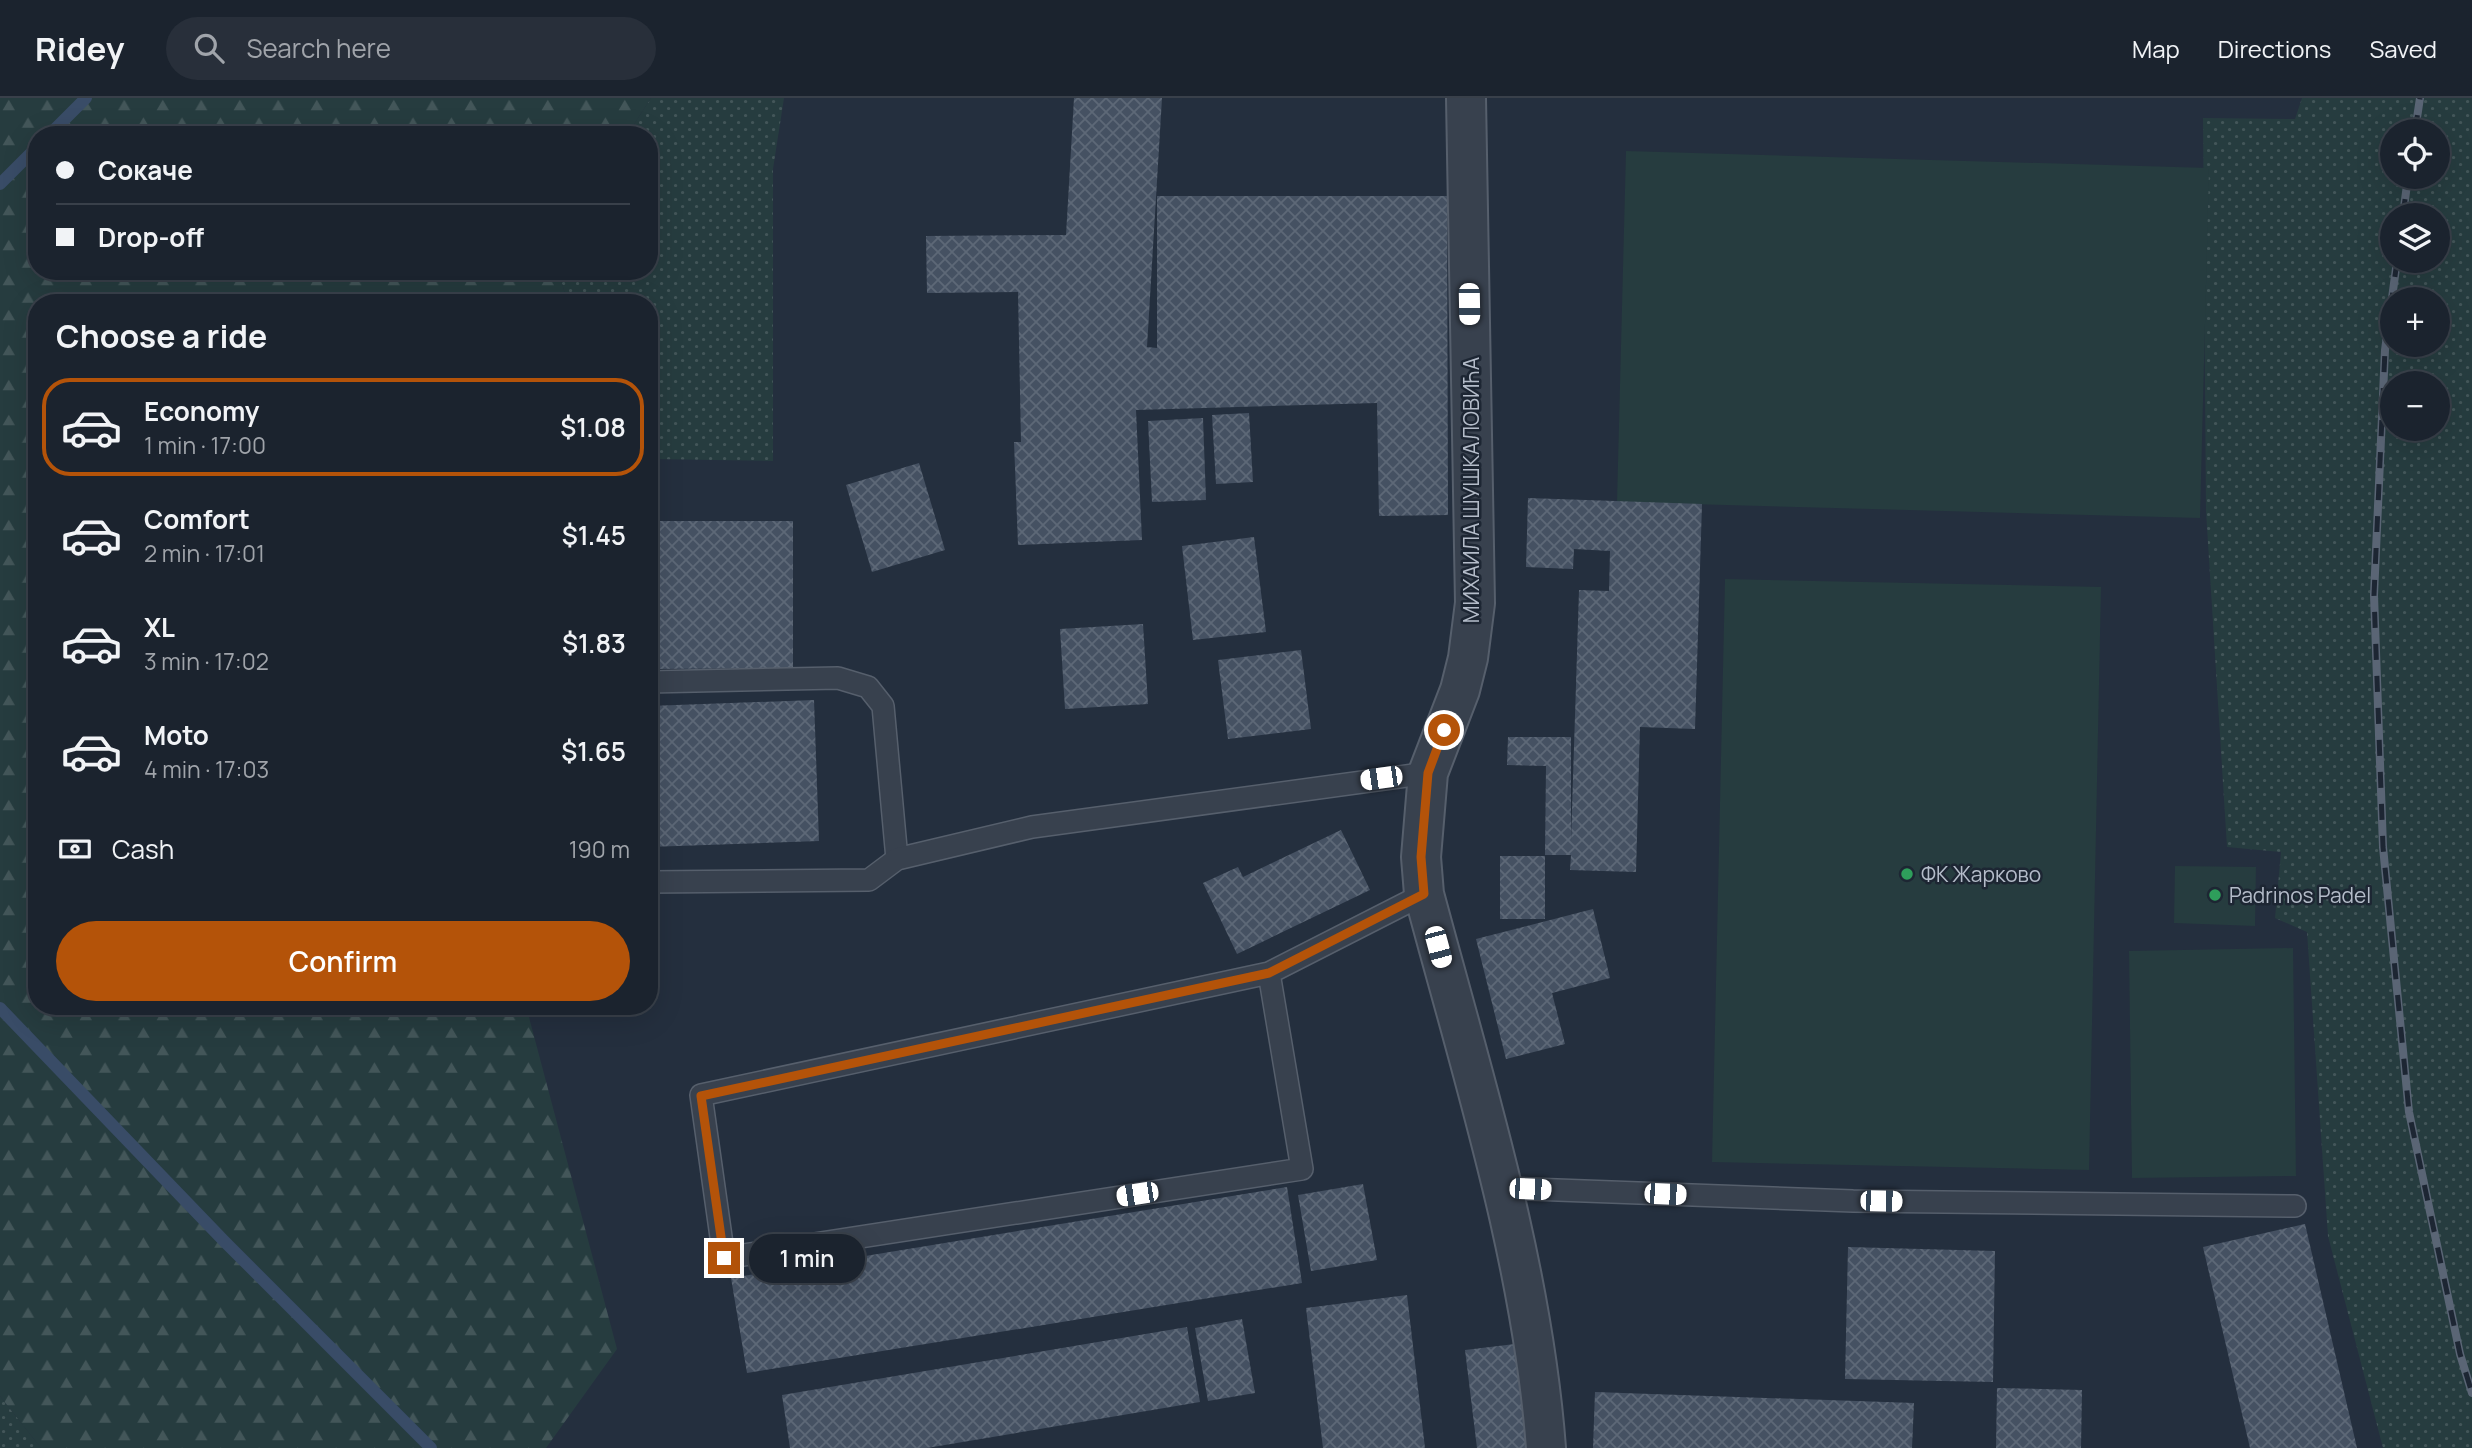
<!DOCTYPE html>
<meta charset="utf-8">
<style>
:root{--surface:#1b232e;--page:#282f3a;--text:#f1f3f6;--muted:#a0a4aa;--line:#39404a;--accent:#b45309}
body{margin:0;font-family:Manrope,sans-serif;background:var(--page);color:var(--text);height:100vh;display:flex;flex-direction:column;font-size:26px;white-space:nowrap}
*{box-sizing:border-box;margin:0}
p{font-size:23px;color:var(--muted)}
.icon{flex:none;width:38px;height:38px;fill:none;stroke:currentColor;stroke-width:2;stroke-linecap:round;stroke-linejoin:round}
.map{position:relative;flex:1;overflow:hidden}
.drawer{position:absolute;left:28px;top:196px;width:630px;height:721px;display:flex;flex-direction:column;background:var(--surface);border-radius:28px;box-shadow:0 7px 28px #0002,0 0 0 2px var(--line)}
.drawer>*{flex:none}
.hud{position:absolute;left:28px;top:28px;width:630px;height:154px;border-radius:28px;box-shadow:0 7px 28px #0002,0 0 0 2px var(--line);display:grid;align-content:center;height:154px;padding:0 28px;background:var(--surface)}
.tools{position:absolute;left:2380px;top:21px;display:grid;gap:14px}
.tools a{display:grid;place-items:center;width:70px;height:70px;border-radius:50%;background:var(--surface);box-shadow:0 7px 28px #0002,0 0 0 2px var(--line);font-size:35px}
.end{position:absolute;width:32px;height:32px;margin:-16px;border:9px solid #b45309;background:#fff;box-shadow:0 0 0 4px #fff}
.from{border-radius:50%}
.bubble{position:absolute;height:49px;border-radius:24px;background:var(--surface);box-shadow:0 7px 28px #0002,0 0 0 2px var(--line);font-size:23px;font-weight:600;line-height:49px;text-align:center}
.car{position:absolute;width:21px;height:42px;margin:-21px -10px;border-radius:9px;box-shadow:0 0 5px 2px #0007;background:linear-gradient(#fff 24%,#345 0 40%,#fff 0 76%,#345 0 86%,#fff 0)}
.hud b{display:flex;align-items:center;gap:24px;height:66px;font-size:26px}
.hud b+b{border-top:2px solid var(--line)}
.hud i{width:18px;height:18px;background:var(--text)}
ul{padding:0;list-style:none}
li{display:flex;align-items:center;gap:21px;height:98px;margin:0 14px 10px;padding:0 14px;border:4px solid transparent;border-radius:28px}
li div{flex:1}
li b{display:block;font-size:26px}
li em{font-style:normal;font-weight:600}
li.current{border-color:var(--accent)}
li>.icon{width:63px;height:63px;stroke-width:1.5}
h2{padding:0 28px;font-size:32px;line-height:84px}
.pay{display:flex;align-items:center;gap:18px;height:77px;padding:0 28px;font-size:26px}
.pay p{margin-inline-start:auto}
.button{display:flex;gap:14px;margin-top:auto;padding:14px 28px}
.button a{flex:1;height:80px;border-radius:42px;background:var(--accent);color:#fff;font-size:28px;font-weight:600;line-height:80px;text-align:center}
header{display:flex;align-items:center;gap:42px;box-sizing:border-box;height:98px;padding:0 35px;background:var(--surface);border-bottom:2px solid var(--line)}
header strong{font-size:33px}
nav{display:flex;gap:38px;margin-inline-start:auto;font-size:24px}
.search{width:490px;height:63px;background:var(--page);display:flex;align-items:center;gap:18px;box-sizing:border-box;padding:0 24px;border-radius:38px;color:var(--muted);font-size:26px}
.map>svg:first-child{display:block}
</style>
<header>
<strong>Ridey</strong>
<div class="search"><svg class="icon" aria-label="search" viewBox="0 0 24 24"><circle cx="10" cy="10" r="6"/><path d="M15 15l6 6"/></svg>Search here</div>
<nav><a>Map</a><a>Directions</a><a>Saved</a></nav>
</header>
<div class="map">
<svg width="2472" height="1350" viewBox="0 0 2472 1350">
<defs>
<pattern id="grass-dots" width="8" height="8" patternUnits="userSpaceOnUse" patternTransform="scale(1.75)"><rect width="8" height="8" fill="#263c3f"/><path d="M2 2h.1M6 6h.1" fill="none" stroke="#435659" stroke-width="1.8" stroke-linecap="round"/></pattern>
<pattern id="forest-firs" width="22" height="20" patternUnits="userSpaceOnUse" patternTransform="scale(1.75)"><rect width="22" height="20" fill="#263c3f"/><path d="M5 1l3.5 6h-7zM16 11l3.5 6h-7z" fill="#435659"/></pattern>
<pattern id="building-cross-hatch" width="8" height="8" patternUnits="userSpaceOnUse" patternTransform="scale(1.75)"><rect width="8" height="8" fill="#455162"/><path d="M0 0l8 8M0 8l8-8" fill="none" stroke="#5d6877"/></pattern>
</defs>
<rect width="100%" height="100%" fill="#242f3e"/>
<!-- grass -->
<g fill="url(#grass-dots)" fill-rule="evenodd">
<polygon points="651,0 784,0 773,71 773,363 649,361 649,205 568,205 558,173 649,173 649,37 627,37"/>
<path d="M2302,0H2472V1350H2383L2328,1138L2307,834L2275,820L2281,754L2227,749L2206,413L2203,20L2295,21ZM2392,33H2438V79H2392ZM2392,117H2438V163H2392ZM2392,201H2438V247H2392ZM2392,285H2438V331H2392Z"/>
<polygon points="0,1298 41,1350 0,1350"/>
</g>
<!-- forest -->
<polygon fill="url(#forest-firs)" points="0,0 651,0 627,37 37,37 37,173 558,173 568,205 37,205 37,908 526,908 617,1251 546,1350 41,1350 0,1298"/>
<!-- pitch -->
<g fill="#263c3f">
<polygon points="1626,53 2209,70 2200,420 1617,404"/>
<polygon points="1725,481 2101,489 2089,1072 1712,1064"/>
<polygon points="2175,768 2256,769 2255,828 2174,825"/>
<polygon points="2293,850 2296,1078 2132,1080 2129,853"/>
</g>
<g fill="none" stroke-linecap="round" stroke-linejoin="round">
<!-- stream -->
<g stroke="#394c67" stroke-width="12">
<polyline points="49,37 86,0"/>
<polyline points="0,86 37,49"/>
<polyline points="0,910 224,1143 431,1350"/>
</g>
</g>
<!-- building -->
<g fill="url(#building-cross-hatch)">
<polygon points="1074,0 1162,0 1147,249 1157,250 1157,98 1447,98 1448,417 1379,418 1377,305 1136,312 1142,442 1018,447 1014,344 1021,344 1018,194 927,195 926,138 1066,137"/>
<polygon points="1249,315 1253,384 1216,386 1212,317"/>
<polygon points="1203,320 1206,402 1152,404 1148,323"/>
<polygon points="919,365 945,452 872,474 846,387"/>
<polygon points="1528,400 1702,406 1695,631 1640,629 1636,774 1570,772 1571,757 1545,757 1546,668 1507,667 1508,639 1571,639 1571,743 1579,492 1609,493 1610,453 1574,451 1573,471 1526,469"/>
<polygon points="649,423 793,423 793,570 649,571"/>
<polygon points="1254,439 1266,534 1193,542 1182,448"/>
<polygon points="1143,526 1148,606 1065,611 1060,531"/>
<polygon points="1301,552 1311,631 1228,641 1218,562"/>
<polygon points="814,602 819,743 649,749 649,608"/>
<polygon points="1341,732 1370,792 1237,856 1203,785 1238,769 1243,779"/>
<rect x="1500" y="758" width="45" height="63"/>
<polygon points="1593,811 1610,880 1552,895 1565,946 1506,961 1476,841"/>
<polygon points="1363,1086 1377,1162 1311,1173 1298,1097"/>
<polygon points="1287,1089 1302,1185 747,1275 731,1180"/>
<polygon points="2305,1126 2357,1350 2250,1350 2203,1149"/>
<polygon points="1848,1149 1995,1153 1993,1284 1845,1281"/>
<polygon points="1407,1197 1425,1350 1323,1350 1306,1210"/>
<polygon points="1242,1221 1255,1295 1208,1303 1195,1230"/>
<polygon points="1187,1229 1200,1304 927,1350 790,1350 782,1297"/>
<polygon points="1523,1245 1537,1350 1477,1350 1465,1252"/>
<polygon points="1997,1290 2082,1292 2081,1350 1996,1350"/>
<polygon points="1595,1294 1914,1305 1912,1350 1593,1350"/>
</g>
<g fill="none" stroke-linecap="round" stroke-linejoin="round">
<defs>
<g id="lane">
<polyline points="649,584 838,580 868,589 883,608 897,761"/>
<polyline points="649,784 869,782 897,761 1032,729 1428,675"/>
<polyline points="1269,875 1302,1071 724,1160 701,997 1269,875 1424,796"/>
<polyline points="1503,1090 1853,1103 2295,1108"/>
</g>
<path id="street" d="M1466,0L1475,505L1468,560L1460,592L1428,675L1421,759L1424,796C1472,976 1532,1163 1546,1350"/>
</defs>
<!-- lane casing -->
<use href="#lane" stroke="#565f6c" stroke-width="24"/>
<!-- street casing -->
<use href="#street" stroke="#565f6c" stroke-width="42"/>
<!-- lane -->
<use href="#lane" stroke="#38414e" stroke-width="21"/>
<!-- street -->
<use href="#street" stroke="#38414e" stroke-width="38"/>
<defs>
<g id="rail">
<polyline points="2415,33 2420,0"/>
<polyline points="2403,117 2408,79"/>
<polyline points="2397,163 2385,252 2374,497 2383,749 2409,1014 2460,1256 2472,1295"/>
</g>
</defs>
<!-- rail casing -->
<use href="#rail" stroke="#5a6575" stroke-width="8"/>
<!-- rail -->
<use href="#rail" stroke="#1d2633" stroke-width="5" stroke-dasharray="16" stroke-linecap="butt"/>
</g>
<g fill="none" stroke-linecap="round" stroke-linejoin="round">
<!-- route -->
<polyline stroke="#b45309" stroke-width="9" points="724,1160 701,998 1269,875 1424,796 1421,759 1428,675 1444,632"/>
</g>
<!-- markers -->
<g fill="#2e9e5b" stroke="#1d2633" stroke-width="2.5">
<circle cx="1907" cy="776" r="7"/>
<circle cx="2215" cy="797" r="7"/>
</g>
<g text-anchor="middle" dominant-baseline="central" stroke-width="5" stroke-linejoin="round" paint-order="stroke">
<!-- street labels -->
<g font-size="21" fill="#b4bcc9" stroke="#1d2633">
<text transform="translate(1471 392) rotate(-90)">МИХАИЛА ШУШКАЛОВИЋА</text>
</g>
<!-- poi labels -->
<g font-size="21" fill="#b4bcc9" stroke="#1d2633" text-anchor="start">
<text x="1921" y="776">ФК Жарково</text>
<text x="2229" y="797">Padrinos Padel</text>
</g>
</g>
</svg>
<div class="tools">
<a><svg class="icon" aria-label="locate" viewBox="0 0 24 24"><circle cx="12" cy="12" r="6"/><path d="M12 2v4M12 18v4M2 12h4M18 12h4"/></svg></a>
<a><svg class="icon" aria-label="layers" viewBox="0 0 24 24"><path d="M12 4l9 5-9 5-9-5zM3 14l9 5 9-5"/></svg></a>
<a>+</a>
<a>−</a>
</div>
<i class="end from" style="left:1444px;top:632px"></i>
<i class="end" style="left:724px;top:1160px"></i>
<div class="bubble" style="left:749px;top:1136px;width:116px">1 min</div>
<i class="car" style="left:1469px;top:206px;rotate:179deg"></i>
<i class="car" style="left:1381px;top:680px;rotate:262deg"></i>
<i class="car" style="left:1438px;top:849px;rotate:165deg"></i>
<i class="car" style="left:1530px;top:1091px;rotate:92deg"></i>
<i class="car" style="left:1137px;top:1096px;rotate:261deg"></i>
<i class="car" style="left:1665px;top:1096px;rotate:92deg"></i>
<i class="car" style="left:1881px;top:1103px;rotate:91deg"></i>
<div class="hud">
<b><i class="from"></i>Сокаче</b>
<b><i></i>Drop-off</b>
</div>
<section class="drawer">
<h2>Choose a ride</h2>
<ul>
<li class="current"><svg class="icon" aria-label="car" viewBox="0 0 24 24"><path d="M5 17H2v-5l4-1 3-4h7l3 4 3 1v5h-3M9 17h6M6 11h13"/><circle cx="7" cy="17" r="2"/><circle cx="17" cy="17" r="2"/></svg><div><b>Economy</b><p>1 min · 17:00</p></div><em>$1.08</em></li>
<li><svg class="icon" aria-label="car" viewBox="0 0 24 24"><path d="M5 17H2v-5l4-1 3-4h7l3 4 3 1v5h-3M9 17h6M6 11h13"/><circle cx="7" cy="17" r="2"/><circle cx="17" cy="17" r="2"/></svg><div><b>Comfort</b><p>2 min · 17:01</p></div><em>$1.45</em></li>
<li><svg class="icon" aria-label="car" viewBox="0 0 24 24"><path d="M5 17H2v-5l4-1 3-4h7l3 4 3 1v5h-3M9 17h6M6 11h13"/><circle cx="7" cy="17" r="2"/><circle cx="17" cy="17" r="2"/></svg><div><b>XL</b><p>3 min · 17:02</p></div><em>$1.83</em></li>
<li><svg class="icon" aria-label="car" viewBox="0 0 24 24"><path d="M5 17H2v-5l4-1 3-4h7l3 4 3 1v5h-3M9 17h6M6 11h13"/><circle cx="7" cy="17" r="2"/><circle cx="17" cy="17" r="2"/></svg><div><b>Moto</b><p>4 min · 17:03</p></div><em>$1.65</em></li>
</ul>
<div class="pay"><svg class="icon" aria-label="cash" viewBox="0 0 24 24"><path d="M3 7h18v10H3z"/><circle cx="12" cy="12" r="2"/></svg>Cash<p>190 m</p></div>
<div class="button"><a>Confirm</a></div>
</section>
</div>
